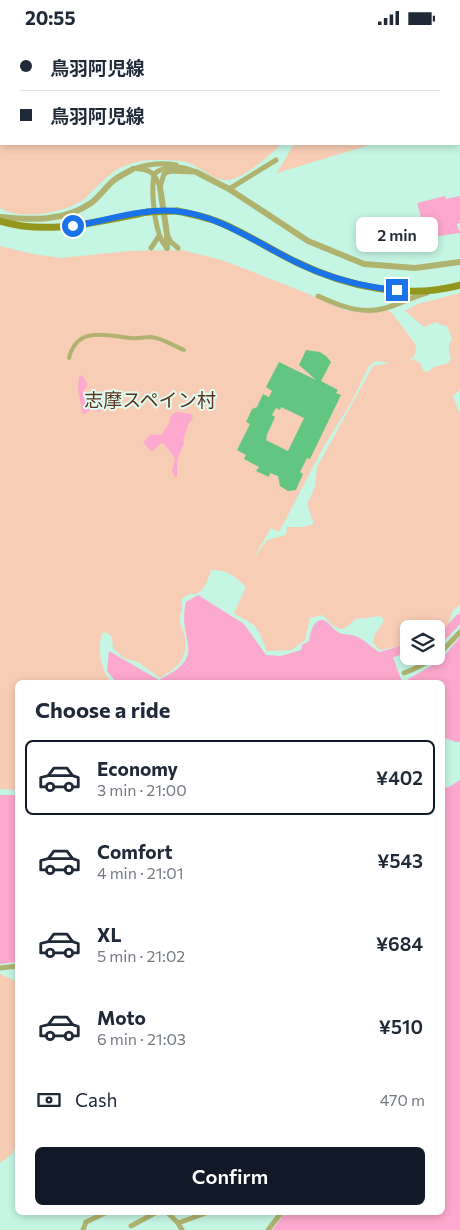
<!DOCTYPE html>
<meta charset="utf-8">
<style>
:root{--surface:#fff;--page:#f6f6f7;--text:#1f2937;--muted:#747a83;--line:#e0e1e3;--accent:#111827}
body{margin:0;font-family:Commissioner,"Noto Sans JP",sans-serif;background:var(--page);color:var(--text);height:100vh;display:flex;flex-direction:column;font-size:19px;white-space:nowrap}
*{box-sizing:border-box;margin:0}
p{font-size:16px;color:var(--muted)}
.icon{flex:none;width:28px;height:28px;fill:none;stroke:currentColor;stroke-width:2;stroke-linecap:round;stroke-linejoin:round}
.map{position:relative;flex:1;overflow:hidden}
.drawer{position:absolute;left:15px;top:645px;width:430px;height:535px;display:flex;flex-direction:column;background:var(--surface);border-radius:8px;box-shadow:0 2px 8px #0003}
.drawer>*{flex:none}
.hud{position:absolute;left:0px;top:0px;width:460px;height:110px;box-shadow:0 2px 8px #0003;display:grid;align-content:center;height:110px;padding:0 20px;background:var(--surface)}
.fabs{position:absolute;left:400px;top:585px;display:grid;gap:10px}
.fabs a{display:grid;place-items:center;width:45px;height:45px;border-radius:8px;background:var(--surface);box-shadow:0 2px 8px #0003;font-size:25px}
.end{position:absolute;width:22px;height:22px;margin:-11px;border:6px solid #1a73e8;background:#fff;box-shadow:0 0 0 2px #fff}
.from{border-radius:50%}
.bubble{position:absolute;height:35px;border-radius:8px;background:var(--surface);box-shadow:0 2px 8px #0003;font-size:16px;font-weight:600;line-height:35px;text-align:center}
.hud b{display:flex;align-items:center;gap:18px;height:48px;font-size:19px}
.hud b+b{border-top:1px solid var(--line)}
.hud i{width:12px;height:12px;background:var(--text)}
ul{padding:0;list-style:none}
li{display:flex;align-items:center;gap:15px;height:75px;margin:0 10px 8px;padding:0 10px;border:2px solid transparent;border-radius:8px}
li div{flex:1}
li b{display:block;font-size:19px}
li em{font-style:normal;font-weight:600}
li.selected{border-color:var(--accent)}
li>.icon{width:45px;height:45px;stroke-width:1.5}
h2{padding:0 20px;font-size:22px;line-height:60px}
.pay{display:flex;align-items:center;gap:12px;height:55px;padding:0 20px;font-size:19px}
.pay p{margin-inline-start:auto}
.button{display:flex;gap:10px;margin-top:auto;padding:10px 20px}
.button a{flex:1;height:58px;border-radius:8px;background:var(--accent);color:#fff;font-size:20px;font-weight:600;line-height:58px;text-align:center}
.status{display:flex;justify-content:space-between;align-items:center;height:35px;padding:0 25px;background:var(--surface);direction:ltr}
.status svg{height:14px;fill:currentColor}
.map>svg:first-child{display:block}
</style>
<div class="status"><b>20:55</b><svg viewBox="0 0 49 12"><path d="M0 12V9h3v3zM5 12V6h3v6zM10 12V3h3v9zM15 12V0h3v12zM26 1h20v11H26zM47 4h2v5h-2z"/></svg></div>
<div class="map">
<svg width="460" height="1195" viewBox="0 0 460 1195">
<rect width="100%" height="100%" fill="#c5f5e3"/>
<!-- green -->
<g fill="#f8cdb5" fill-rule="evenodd">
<path d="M0,0H286L1,1V109H281C269,121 245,143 228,145C213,146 200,131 186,127C177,125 164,125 155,125C142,125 129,128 118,134C107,140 94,155 84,164C66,178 19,186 0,173Z"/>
<polygon points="304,0 460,0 460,65 459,68 459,1"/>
<polygon points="294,109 373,109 277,138"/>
<path d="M0,211L33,219L61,223L129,216L182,215L222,225L311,260L314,262L321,263L347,276L386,275L392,278L416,310L415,320L408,327L414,324L421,329L423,336L428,337L434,332L449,328L451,323C448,316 448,310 452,304L447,291L441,290L436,287L424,292L405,276L418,269L460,258V355L453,361L460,379V570L453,575L448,590L436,603V594H409V614L399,611L380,615L373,608L374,601L384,586L381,581L356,584L345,593L340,594L332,590L323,580L310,583L305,605L292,615L267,616C263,608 260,594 251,588C245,584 240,583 234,578L246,552C235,541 227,535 211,535C207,546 204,561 190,559L181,564C185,571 179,579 180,587C181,591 183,595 184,598C190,622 178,633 160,643L138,627L124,623L113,613L112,602L106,597L102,599C97,614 101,635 111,647L18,648L17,718L12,719L17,718V755L0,754ZM376,326L390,328L373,331L317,432L315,452L307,469L314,489L303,492H287L286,500L267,505L253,524L271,493L279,497L323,413L352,366L369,331Z"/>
<polygon points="0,939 18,947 17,1111 11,1120 0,1128"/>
</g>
<!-- water -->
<g fill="#fda8ce">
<polygon points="445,161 446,164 460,161 460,188 457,189 460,198 439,201 426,200 417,168"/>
<path d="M82,340L88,350L83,356C82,362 86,365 92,365L98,362L99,358H102L103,368L99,377L91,374L85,379L82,378L78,352L79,342Z"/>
<polygon points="176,377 191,379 193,383 189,388 183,405 184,408 177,425 177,442 175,442 172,437 175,423 164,409 161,408 152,417 143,407 151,399 161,400 169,389 170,382"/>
<path d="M198,560L244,589L266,620L281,621L301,615L302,610L309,606C310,598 315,579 327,587C332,591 334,595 339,598C344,600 350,599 355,601C364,604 371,612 379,617L390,614L402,647H116L107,636L109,616L159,645C211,619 176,607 186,567Z"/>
<polygon points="460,602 460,707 455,707 443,702 442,648 409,647 408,644 440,626"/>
<polygon points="460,745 460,1195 272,1195 285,1178 442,1178 442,753 449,752"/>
<polygon points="0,760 14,760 18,763 17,927 0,929"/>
</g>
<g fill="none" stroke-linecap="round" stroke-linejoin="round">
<!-- river -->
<g stroke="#fda8ce" stroke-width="9">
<polyline points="436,608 460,583"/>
<polyline points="392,618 401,615 409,618"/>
</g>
</g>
<!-- building -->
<path fill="#63c680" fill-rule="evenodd" d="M306,315L320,317L326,321L331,327L321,346L338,355L336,358L341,360L310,424L307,423L300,437L303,439L296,455L288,456L280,451L278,441L270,438L269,442L256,436L259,432L244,424L246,420L237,415L250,389L246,387L252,374L257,372L263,359L269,362L272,356L266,352L279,327L316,345L299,330ZM281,372L304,383L288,416L266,405L267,402H266L275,382L272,380L276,373L280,375Z"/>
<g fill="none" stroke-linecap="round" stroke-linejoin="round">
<!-- pedestrian -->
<path stroke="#afb36f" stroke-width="4" d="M69,323C77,290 107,301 131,303C138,304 145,302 151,302C162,303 174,311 184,315"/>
<!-- minor -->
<g stroke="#afb36f" stroke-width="5">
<path d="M133,134C148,129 161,127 176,130"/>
<path d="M138,134C152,134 155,140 160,152"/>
<polyline points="160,152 164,139 170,136 193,137"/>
<polyline points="229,154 276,125"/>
<polyline points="167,199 171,207 178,213"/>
<polyline points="151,213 159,201"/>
<path d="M167,213C154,200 151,157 154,139C166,129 183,131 196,137"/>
<path d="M318,261C340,271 361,280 386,273C400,269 412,262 427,258"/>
<path d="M404,638C431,628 442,617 460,597"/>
<polyline points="0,933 18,931"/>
<polyline points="168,1178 178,1188 182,1195"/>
<polyline points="178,1188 206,1178"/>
<polyline points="131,1191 155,1178"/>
<polyline points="83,1195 86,1187 105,1178"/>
<polyline points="268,1195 281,1178"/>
</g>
<!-- tertiary -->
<g stroke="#afb36f" stroke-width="6">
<polyline points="196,137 229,154 308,206 364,229 415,233 460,227"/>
<polyline points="160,152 167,199 167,213"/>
<path d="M0,182C31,185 64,187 91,168C99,162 105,153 113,146C119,141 126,138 133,134"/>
</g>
<!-- secondary -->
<g stroke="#94971e" stroke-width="7">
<path d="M177,176C192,179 207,182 221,188C247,199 271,215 296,227C345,251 406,265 460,250"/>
<path d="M0,186C49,201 99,186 148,177"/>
</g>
<!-- secondary-bridge -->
<polyline stroke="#94971e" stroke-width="7" points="148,177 177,176"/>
</g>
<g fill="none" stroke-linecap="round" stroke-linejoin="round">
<!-- route -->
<path stroke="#1a73e8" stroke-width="6" d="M73,191C106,186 142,173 175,176C220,180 258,209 298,228C329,243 363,252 397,255"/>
</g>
<g text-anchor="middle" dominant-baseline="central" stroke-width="4" stroke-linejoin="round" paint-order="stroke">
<!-- park labels -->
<g font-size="19" fill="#5b331b" stroke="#e1fdf3">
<text x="150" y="364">志摩スペイン村</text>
</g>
</g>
</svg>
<div class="fabs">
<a><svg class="icon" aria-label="layers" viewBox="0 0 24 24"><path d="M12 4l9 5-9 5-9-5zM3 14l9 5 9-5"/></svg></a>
</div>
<i class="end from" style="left:73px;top:191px"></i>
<i class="end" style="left:397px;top:255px"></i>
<div class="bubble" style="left:356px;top:182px;width:82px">2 min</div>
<div class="hud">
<b><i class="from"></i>鳥羽阿児線</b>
<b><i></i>鳥羽阿児線</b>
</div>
<section class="drawer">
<h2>Choose a ride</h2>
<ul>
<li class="selected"><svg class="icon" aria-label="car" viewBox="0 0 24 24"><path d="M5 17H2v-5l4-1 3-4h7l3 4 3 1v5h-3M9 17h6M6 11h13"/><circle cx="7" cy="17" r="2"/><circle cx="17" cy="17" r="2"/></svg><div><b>Economy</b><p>3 min · 21:00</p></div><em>¥402</em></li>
<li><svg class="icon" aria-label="car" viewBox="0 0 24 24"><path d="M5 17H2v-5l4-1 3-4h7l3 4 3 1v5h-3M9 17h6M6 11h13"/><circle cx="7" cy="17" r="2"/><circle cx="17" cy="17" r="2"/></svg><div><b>Comfort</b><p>4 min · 21:01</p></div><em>¥543</em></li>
<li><svg class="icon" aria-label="car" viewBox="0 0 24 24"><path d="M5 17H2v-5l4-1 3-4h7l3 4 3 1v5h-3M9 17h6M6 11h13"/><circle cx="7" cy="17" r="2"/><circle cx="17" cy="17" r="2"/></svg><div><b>XL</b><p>5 min · 21:02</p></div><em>¥684</em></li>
<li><svg class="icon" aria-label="car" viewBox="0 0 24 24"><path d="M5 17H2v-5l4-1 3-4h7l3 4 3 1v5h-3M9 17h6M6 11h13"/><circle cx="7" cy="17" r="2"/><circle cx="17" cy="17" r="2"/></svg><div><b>Moto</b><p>6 min · 21:03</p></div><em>¥510</em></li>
</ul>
<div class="pay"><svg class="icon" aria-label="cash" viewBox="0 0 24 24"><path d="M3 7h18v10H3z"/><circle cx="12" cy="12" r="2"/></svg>Cash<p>470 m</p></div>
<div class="button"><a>Confirm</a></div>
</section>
</div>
